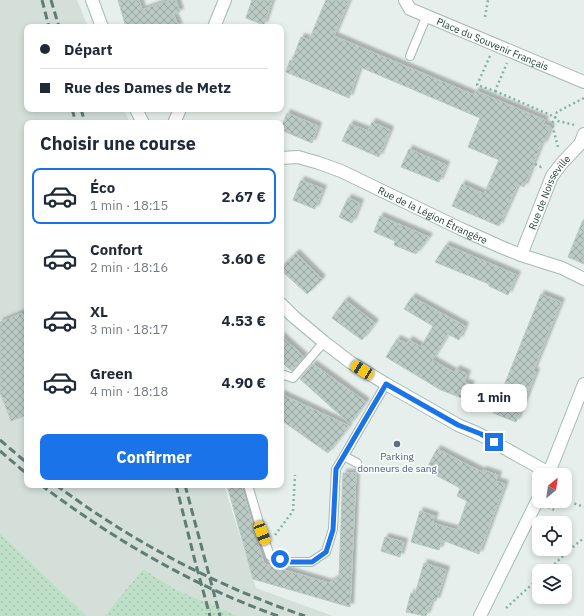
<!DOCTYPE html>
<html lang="fr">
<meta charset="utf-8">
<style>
:root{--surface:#fff;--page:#f6f6f7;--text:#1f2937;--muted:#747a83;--line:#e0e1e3;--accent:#1a73e8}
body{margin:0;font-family:"IBM Plex Sans",sans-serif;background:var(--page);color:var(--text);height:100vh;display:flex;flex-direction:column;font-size:15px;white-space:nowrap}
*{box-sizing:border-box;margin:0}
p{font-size:13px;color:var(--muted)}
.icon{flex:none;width:22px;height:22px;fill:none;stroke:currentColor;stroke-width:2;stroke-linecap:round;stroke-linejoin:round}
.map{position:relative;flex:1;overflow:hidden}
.sheet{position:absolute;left:24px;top:120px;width:260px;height:368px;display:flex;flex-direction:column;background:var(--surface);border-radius:8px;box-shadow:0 2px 6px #0003}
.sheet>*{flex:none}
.top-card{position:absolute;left:24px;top:24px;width:260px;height:88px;border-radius:8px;box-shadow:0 2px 6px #0003;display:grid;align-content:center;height:88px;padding:0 16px;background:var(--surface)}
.needle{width:26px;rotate:29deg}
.buttons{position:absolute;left:532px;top:468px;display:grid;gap:8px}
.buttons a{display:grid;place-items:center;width:40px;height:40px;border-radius:8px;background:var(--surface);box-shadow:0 2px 6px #0003;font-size:20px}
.end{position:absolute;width:18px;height:18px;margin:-9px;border:5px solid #1a73e8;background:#fff;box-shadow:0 0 0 2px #fff}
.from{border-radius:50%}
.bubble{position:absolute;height:28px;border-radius:8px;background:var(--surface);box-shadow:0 2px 6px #0003;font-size:13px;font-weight:800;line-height:28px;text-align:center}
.car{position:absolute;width:12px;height:24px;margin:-12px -6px;border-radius:5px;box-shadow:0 0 3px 1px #0007;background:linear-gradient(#f5c518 24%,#345 0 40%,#f5c518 0 76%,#345 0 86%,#f5c518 0)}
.top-card b{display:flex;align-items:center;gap:14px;height:38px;font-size:15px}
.top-card b+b{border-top:1px solid var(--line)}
.top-card i{width:10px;height:10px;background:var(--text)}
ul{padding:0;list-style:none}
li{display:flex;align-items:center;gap:12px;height:56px;margin:0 8px 6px;padding:0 8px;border:2px solid transparent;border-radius:8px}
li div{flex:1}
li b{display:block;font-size:15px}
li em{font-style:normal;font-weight:800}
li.selected{border-color:var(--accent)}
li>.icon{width:36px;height:36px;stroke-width:1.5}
h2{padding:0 16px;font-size:18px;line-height:48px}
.cta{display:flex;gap:8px;margin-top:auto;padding:8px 16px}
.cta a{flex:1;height:46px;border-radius:8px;background:var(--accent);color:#fff;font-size:16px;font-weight:800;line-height:46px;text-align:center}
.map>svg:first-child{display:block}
</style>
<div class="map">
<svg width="584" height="616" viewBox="0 0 584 616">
<defs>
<pattern id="grass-dots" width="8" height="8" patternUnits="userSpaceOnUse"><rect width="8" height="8" fill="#bfe0c8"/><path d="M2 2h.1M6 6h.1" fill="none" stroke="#a4c1ad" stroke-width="1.8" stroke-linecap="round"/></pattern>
<pattern id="building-cross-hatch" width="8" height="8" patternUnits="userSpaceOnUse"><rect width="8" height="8" fill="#bbcac4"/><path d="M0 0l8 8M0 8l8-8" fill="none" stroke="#98a6a0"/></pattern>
<filter id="shadow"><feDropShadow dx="3.5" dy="-3.5" stdDeviation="1" flood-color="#0004"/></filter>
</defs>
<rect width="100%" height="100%" fill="#e6efeb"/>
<!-- built -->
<polygon fill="#d4dfda" points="0,0 77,0 88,27 27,27 27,109 124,109 130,123 27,123 27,485 224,485 256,588 333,616 238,616 175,589 143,569 104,616 87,616 0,533"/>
<!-- grass -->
<g fill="url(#grass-dots)">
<polygon points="0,533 87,616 0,616"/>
<polygon points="143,569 175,589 238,616 104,616"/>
</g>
<!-- building -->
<g fill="url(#building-cross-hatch)" stroke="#b8c9c2" filter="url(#shadow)">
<polygon points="118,0 139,0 142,10 171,0 176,0 180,12 173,14 179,27 126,27"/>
<polygon points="252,0 272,0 264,25 246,18"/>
<polygon points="326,0 349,0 334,36 474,95 476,91 545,120 543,124 551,127 543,145 541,144 524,187 518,184 499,226 452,206 462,184 484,194 499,160 468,147 480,118 360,67 349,98 286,72 290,60 292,61 301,37 309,40"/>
<polygon points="287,113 318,126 312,143 281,130 281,128"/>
<polygon points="372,122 390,130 379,157 342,141 350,124 368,131"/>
<polygon points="409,149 446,165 439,182 401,167"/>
<polygon points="301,180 323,189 315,209 293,200"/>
<polygon points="348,198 360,203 352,223 339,217"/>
<polygon points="380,216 429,237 416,254 394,245 395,241 374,232"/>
<polygon points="583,220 584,220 584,264 568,257"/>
<polygon points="446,245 517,275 508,295 489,286 489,284 435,262"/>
<polygon points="296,253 322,279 307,294 281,270 281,268"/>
<polygon points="541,294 561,302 533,371 536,372 516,422 493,413"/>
<polygon points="412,297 465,326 459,340 448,334 432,360 455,373 456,369 467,374 464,382 471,385 464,399 439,389 386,357 397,339 407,344 409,340 421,347 433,326 404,309"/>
<polygon points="345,300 375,323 362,340 332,318"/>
<polygon points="22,313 27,326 27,415 11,421 0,392 0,322"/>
<polygon points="281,336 304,357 292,371 281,362"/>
<polygon points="313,364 366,402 350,424 300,379"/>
<polygon points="281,394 349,426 328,453 281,420"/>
<polygon points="437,449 482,472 483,470 498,475 496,481 505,484 479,554 442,540 439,550 411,542 420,511 435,516 432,523 457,530 467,501 457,496 460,488 426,470"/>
<polygon points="343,473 356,473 350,607 253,579 227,485 241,485 264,564 329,583 339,577"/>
<polygon points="385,537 404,542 400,557 381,551"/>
<polygon points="424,563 446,570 436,601 432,600 426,616 406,612 411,593 415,594"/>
</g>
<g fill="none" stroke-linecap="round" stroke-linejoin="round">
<defs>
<g id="lane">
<polyline points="410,56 427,15"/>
<polyline points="281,374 293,378 324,342"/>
<polyline points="357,463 344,456 386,384"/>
<polyline points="248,485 262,533 270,556 290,562 311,562 326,552 333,529 336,469 344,456"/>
</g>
<g id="street">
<path id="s1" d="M405,0L410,9L584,82"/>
<polyline points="214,27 225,0"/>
<polyline points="174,123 180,109"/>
<path id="s2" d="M281,158L298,157L319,163L341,171L461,229L501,247L521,255L562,268L584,279"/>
<path id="s3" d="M521,255L552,176L562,163L580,144L584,134"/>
</g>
<g id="secondary">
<polyline points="92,0 102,27"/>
<polyline points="136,109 143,123"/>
<polyline points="281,304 294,317 324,342 350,362 386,384 458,425 481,435 549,473"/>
<polyline points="548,475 584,384"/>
<polyline points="480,616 539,497"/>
</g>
</defs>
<!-- lane casing -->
<use href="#lane" stroke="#a8b8b2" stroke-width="10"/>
<!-- street casing -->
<use href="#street" stroke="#a8b8b2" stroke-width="14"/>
<!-- secondary casing -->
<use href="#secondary" stroke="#a4bbb3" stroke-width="14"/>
<!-- path -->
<g stroke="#86b3a5" stroke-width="2.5" stroke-dasharray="2 3" stroke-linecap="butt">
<polyline points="485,17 488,0"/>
<polyline points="490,56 477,85 495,91 507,63"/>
<polyline points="495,91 555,117 558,121 575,125"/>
<polyline points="558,147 552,124 557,112 584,98"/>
<polyline points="535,164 541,167 542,166"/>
<polyline points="565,500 584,507"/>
<polyline points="548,507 554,510"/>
<polyline points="275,535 293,511 295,475"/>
<polyline points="547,571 574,546 584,538"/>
<polyline points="506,608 539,578"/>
</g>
<!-- lane -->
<use href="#lane" stroke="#fff" stroke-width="8"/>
<!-- street -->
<use href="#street" stroke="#fff" stroke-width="12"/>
<!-- secondary -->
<use href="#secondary" stroke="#fff" stroke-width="12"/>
<!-- rail -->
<g stroke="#5f7d75" stroke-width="3" stroke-dasharray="8 4" stroke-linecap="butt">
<polyline points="42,0 49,27"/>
<polyline points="51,0 59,27"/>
<polyline points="72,109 76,123"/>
<polyline points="81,109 85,123"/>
<polyline points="0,440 27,463"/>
<polyline points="0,451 27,474"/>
<path d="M41,485C113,539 193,586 278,616"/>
<path d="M56,485C131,541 216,586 305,616"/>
<polyline points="176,485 195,561 210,616"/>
<polyline points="185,485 220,616"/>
</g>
</g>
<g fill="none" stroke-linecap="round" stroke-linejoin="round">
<!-- route -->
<polyline stroke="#1a73e8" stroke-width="5" points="280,559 290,562 312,562 326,552 333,530 336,469 386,384 458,425 481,434 494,442"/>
</g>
<!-- markers -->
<circle fill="#5c6f8a" stroke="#f7fbf9" stroke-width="1.5" cx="397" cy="444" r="4"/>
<g text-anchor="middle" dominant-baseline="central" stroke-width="3.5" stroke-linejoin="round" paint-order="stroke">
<!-- street labels -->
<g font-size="10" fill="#24423a" stroke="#f7fbf9">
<text stroke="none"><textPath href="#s1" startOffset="100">Place du Souvenir Français</textPath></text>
<text stroke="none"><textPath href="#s3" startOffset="69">Rue de Noisseville</textPath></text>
<text stroke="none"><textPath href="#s2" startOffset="164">Rue de la Légion Étrangère</textPath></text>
</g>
<!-- service labels -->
<g font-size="10" fill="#4e5e75" stroke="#f7fbf9">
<text x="397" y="456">Parking<tspan x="397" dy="12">donneurs de sang</tspan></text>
</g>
</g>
</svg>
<div class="buttons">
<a><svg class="needle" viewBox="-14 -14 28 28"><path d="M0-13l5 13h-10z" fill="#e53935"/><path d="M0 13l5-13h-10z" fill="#747a83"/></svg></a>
<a><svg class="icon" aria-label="locate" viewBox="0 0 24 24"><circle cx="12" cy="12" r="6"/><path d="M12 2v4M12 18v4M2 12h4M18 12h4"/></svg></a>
<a><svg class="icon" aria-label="layers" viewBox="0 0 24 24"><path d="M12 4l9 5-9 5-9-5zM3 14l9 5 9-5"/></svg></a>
</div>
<i class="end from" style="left:280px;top:559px"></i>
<i class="end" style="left:494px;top:442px"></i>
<div class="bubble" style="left:461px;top:384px;width:66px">1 min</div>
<i class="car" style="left:362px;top:370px;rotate:302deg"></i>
<i class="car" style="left:262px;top:533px;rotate:159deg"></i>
<div class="top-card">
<b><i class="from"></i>Départ</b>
<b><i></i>Rue des Dames de Metz</b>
</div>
<section class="sheet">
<h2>Choisir une course</h2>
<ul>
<li class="selected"><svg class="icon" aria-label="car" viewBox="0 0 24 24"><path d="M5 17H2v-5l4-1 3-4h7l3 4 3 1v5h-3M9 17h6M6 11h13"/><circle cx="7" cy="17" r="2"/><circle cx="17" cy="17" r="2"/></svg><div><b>Éco</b><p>1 min · 18:15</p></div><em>2.67 €</em></li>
<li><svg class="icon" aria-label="car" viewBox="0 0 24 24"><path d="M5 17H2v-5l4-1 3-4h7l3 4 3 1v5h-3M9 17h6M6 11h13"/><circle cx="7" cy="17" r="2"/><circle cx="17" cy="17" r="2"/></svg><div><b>Confort</b><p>2 min · 18:16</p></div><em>3.60 €</em></li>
<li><svg class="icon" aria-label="car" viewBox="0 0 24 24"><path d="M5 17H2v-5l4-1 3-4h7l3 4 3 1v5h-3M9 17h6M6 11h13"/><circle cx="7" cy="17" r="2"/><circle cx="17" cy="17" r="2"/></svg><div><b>XL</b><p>3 min · 18:17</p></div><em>4.53 €</em></li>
<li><svg class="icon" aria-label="car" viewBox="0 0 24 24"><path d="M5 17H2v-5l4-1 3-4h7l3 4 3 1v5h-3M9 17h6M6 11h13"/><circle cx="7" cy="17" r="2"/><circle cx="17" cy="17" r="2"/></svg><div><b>Green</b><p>4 min · 18:18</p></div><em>4.90 €</em></li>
</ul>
<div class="cta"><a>Confirmer</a></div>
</section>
</div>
